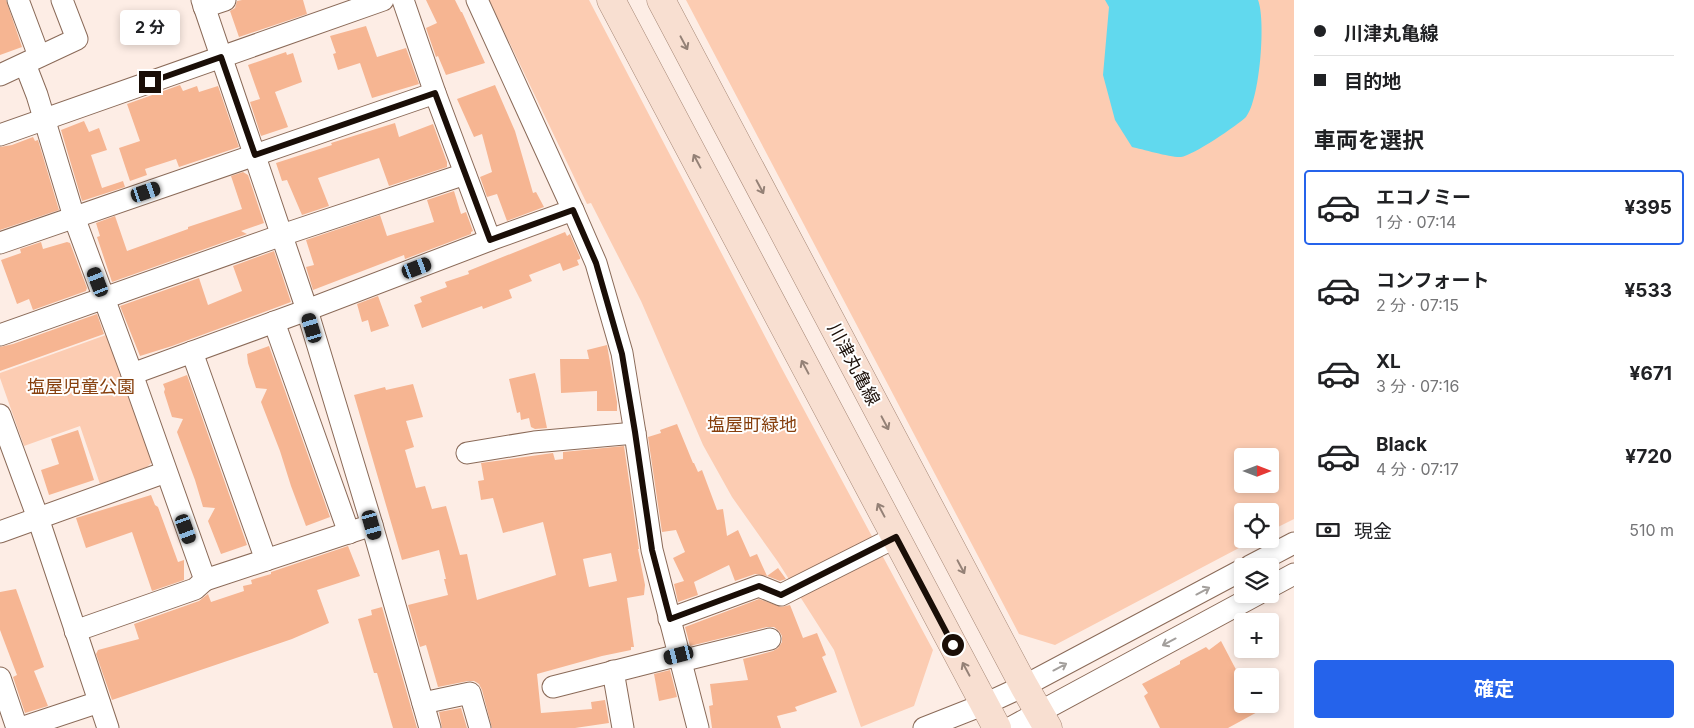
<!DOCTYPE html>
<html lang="ja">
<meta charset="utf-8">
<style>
:root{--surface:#fff;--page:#f2f2f2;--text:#202124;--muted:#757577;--line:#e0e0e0;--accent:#2563eb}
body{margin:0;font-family:Inter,"Noto Sans JP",sans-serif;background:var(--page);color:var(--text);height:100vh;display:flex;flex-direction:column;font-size:19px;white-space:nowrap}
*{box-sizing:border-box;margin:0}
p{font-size:16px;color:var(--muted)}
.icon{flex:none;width:28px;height:28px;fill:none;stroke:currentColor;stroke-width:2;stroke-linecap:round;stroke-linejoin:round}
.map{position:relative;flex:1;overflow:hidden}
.side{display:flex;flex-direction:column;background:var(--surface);width:400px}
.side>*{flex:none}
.hud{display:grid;align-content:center;height:110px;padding:0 20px;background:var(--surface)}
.needle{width:32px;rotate:90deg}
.tools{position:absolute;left:1234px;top:448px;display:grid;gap:10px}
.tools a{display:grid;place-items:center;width:45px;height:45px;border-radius:5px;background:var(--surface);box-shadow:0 2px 8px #0003;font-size:25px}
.end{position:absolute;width:22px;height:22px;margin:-11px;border:6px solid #1a0e07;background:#fff;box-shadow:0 0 0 2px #fff}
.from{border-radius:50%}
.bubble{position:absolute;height:35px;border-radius:5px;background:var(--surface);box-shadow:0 2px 8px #0003;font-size:16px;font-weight:700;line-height:35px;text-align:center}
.car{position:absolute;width:15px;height:30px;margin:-15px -8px;border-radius:6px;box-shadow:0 0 4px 1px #0007;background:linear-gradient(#222 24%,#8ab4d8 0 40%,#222 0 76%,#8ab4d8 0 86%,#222 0)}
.hud b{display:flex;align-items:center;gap:18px;height:48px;font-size:19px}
.hud b+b{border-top:1px solid var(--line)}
.hud i{width:12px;height:12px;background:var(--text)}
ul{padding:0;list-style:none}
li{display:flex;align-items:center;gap:15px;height:75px;margin:0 10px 8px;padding:0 10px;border:2px solid transparent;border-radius:5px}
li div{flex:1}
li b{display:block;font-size:19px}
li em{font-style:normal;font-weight:700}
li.current{border-color:var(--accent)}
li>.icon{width:45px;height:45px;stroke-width:1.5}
h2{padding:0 20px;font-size:22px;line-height:60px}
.pay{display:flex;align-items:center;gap:12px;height:55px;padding:0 20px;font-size:19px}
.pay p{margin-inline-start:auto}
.primary-button{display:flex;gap:10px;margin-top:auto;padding:10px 20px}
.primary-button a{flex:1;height:58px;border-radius:5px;background:var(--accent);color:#fff;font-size:20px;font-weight:700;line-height:58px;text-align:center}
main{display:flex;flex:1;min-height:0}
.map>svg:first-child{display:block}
</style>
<main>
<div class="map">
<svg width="1294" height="728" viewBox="0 0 1294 728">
<rect width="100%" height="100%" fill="#fdede5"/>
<!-- green -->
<g fill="#fcccb2" fill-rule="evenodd">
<polygon points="489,0 589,0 781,367 933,650 914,706 861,727 834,650 778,562 732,497 703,445 641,301 591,203 587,204"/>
<path d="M686,0H1294V519L1270,531V511H1242V539H1256L1055,645L1019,634ZM1242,456H1270V484H1242Z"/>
<polygon points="106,335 152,462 147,467 100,484 80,426 24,446 0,378 0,373"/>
</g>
<!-- water -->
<path fill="#61d9ee" d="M1105,0H1258C1266,20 1260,100 1246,117C1238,125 1192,156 1181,157C1172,158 1142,149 1132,147L1115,120L1103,75L1109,7Z"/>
<!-- building -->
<g fill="#f6b592" fill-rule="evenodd">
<polygon points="0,0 6,0 22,47 0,55"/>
<polygon points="242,0 303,0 307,14 239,37 230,11 235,8 237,1"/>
<polygon points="426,0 455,0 461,12 462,12 485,63 446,75 438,56 436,57 426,28 437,23"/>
<polygon points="366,26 377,57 406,48 419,84 372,98 360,63 338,70 333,54 336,53 330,36"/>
<polygon points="286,52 287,55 293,53 302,82 275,92 288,127 261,136 250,102 260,99 248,65"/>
<polygon points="180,85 183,91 197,86 199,92 218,86 239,147 179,167 176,159 145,169 147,175 130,181 119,148 140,141 127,104"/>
<polygon points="495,85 515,131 533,193 536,192 544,207 507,221 497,194 487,197 480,177 492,172 482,134 474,137 457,99"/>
<polygon points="84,121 89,132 99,128 107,150 91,155 102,188 123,181 125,187 82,201 61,130"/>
<polygon points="395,123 399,137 433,124 447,162 447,167 389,186 379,158 318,178 329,206 302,215 287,180 282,181 276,163 332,145 331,143"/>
<polygon points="33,137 35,141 38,140 59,210 0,230 0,147 12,145"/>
<polygon points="243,172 248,175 264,223 241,231 247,234 112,282 97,237 100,236 96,223 115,216 127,251 188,229 188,227 242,209 231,176"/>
<polygon points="454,191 461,214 466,212 473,231 471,232 471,234 405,259 404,255 313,290 306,267 314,265 306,240 380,215 387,236 434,222 427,200"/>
<polygon points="565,232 567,236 570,234 580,257 580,259 577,260 579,265 563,271 560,263 529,275 532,281 509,290 512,298 483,309 482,306 422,328 414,305 422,302 420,297 447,287 445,282 469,274 468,271"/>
<polygon points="41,242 43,249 67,242 70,243 87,288 86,291 33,310 29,299 17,304 1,260 21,253 20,249"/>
<polygon points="274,251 291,302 172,346 140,356 120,306 199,278 208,305 242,291 233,266"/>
<polygon points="378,296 389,326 371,332 368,320 362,322 357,304"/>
<polygon points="97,314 104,334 0,371 0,347 13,344"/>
<polygon points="607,345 617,402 617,411 597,411 597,391 561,393 560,359 589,359 587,350"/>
<polygon points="269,346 330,517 306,526 291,486 280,451 261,402 267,389 256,388 248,363 247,354"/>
<polygon points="535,373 538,385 547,428 535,429 531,427 529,418 521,420 520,412 517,413 509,379"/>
<polygon points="187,375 247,545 221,554 208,521 215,508 203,507 195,480 177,432 183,419 172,417 164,392 165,389 163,384"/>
<path d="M413,384L423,417L406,421L414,447L405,450L416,488L425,486L432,509L446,506L460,555L467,554L477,600L556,575L543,522L503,533L493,498L481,500L478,481L484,480L481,463L553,453L555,460L563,459V452L624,446L639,549H638L645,585L644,595L627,598L634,647H631V650L602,656L537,674L541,713L592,709L591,702L605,700L609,723L575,728H492L482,690L479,684L474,681H468L438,687L426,645L420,647L408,605L448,595L444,579H446L439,550L402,560L354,395L385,387L386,390ZM611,553L617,581L589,587L583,559Z"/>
<polygon points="677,424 693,463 694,463 698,472 702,470 717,510 723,509 727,536 738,530 750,557 757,554 767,576 755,574 735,581 729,565 694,582 698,595 678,602 674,584 684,581 673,558 685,552 676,530 662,532 648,437 661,433 660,430"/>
<polygon points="78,430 94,480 49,495 41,470 59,464 51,439"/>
<polygon points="151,495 155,505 158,507 178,562 184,560 184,580 152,591 132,532 86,548 76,518"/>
<polygon points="348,546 360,576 317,590 329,623 292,639 112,700 96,654 98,650 139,639 134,624 199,601 208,594 211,602 244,591 243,586 252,584 251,580 271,574 271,572"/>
<polygon points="778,568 786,579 780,581 767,576"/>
<polygon points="16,589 44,667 34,671 48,706 25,713 13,677 17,675 0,630 0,592"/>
<polygon points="759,599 781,607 790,605 803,638 817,633 826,655 822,657 837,692 795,707 797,711 777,716 781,728 712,728 709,706 713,705 710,684 748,680 743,659 773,651 778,648 782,642 782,636 779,631 774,627 767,627 690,646 685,627"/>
<polygon points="382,607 417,728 393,728 377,673 374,673 358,619 372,615 371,610"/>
<polygon points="1221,641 1242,681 1242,704 1272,704 1228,728 1160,728 1144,696 1148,693 1142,684 1180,664 1180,661 1206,647 1209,650"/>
<polygon points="670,670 677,697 659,701 654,674"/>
<polygon points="461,708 467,728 442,728 439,712"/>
</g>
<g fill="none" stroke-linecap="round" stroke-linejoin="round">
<defs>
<g id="minor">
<polyline points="18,0 39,56"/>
<polyline points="202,0 307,310 372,525 430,728"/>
<polyline points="477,0 573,210 490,240"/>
<polyline points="204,7 225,0"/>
<polyline points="25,64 37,95 74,217 132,374 205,580 372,525"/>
<polyline points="0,75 77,39 62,0"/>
<polyline points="0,135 383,0"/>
<polyline points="573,210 596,263 622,353 635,433 652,550 698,728"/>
<polyline points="0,243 435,93"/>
<polyline points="274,322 349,533"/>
<polyline points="0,335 282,235 465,174"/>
<polyline points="192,352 266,560"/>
<polyline points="132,374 307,310 490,240 435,93 403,0"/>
<polyline points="0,415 38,518 108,728"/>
<polyline points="467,453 534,442 635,433"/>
<polyline points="0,532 166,472"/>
<polyline points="1250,566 1294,543"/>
<polyline points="1270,587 1294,574"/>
<polyline points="669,619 759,586 781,595 896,537"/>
<polyline points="75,631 195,589 205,580"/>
<polyline points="681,661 770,639"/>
<polyline points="613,671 623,728"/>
<polyline points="0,678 17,728"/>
<polyline points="553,687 679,655"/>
<polyline points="423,703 470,693 480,728"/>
<polyline points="21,728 99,702"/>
<polyline points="924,728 985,704 1024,686 1242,570"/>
<polyline points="1010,728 1258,594"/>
</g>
<g id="major">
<polyline points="611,0 997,728"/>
<polyline points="661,0 1024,686 1048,728"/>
</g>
</defs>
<!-- minor casing -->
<use href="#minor" stroke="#8a6a58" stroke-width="23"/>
<!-- major casing -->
<use href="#major" stroke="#a78877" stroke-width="29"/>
<!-- minor -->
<use href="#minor" stroke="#fff" stroke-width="21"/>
<!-- major -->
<use href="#major" stroke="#f8dfd1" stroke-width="28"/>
</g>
<!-- one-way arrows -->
<defs><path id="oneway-shaft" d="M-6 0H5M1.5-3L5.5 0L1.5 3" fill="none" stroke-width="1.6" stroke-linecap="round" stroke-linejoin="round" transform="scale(1.25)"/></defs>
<g stroke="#948176">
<use href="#oneway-shaft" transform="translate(684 43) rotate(62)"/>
<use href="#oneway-shaft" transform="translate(697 161) rotate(-118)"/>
<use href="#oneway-shaft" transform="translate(760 187) rotate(62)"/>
<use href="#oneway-shaft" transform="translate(805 367) rotate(-118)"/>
<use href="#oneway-shaft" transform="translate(885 423) rotate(62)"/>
<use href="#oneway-shaft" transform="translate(881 510) rotate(-118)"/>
<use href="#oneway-shaft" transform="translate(961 567) rotate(62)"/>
<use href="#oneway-shaft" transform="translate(966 669) rotate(-118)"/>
</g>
<g stroke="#a39f9c">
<use href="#oneway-shaft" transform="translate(1203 591) rotate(-28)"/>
<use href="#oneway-shaft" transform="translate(1169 642) rotate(152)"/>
<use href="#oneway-shaft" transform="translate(1060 667) rotate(-28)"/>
</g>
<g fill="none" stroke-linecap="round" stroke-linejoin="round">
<!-- route -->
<polyline stroke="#1a0e07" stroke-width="6" points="150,82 221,57 255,155 435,93 490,240 573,210 596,263 622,354 635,432 652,550 670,619 759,586 781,595 896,537 953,645"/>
</g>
<g text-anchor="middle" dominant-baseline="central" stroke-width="4" stroke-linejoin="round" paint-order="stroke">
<!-- street labels -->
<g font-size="18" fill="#1a0e07" stroke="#fff">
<text transform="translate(854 364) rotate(62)">川津丸亀線</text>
</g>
<!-- park labels -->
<g font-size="18" fill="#87400e" stroke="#fff">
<text x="81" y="386">塩屋児童公園</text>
<text x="752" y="424">塩屋町緑地</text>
</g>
</g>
</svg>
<div class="tools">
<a><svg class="needle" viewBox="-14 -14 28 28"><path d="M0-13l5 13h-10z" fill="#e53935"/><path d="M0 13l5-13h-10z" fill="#757577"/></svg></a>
<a><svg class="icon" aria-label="locate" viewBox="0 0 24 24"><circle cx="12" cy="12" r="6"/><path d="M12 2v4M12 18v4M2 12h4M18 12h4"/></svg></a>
<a><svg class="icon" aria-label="layers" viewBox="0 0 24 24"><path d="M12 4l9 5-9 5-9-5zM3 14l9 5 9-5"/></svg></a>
<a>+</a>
<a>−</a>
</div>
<i class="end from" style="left:953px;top:645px"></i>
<i class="end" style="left:150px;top:82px"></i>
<div class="bubble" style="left:120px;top:10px;width:60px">2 分</div>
<i class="car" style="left:146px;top:192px;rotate:71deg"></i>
<i class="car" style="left:417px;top:268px;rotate:69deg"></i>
<i class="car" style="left:98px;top:282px;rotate:339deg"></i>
<i class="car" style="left:312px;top:328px;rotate:343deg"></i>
<i class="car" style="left:372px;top:525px;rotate:164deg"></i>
<i class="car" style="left:186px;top:529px;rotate:160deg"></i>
<i class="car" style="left:679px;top:655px;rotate:256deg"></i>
</div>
<section class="side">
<div class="hud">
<b><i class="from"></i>川津丸亀線</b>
<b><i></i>目的地</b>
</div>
<h2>車両を選択</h2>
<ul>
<li class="current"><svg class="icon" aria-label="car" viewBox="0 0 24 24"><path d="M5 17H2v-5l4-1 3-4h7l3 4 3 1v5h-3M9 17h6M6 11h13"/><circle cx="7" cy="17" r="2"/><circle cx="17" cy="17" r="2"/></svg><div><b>エコノミー</b><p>1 分 · 07:14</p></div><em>¥395</em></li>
<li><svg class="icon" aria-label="car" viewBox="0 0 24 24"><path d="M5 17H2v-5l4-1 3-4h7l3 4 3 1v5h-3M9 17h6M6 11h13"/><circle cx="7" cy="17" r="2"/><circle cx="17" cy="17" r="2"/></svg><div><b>コンフォート</b><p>2 分 · 07:15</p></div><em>¥533</em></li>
<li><svg class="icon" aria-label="car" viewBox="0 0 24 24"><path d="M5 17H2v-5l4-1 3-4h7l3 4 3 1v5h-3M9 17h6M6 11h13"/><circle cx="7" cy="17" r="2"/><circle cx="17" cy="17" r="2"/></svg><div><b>XL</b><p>3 分 · 07:16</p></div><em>¥671</em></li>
<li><svg class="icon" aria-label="car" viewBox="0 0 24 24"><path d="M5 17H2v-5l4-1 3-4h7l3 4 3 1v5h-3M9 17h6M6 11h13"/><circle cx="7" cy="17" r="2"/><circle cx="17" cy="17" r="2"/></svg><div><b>Black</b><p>4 分 · 07:17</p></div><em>¥720</em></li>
</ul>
<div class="pay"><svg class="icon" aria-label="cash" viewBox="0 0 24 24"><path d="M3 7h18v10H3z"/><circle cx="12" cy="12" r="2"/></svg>現金<p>510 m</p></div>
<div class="primary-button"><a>確定</a></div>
</section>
</main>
